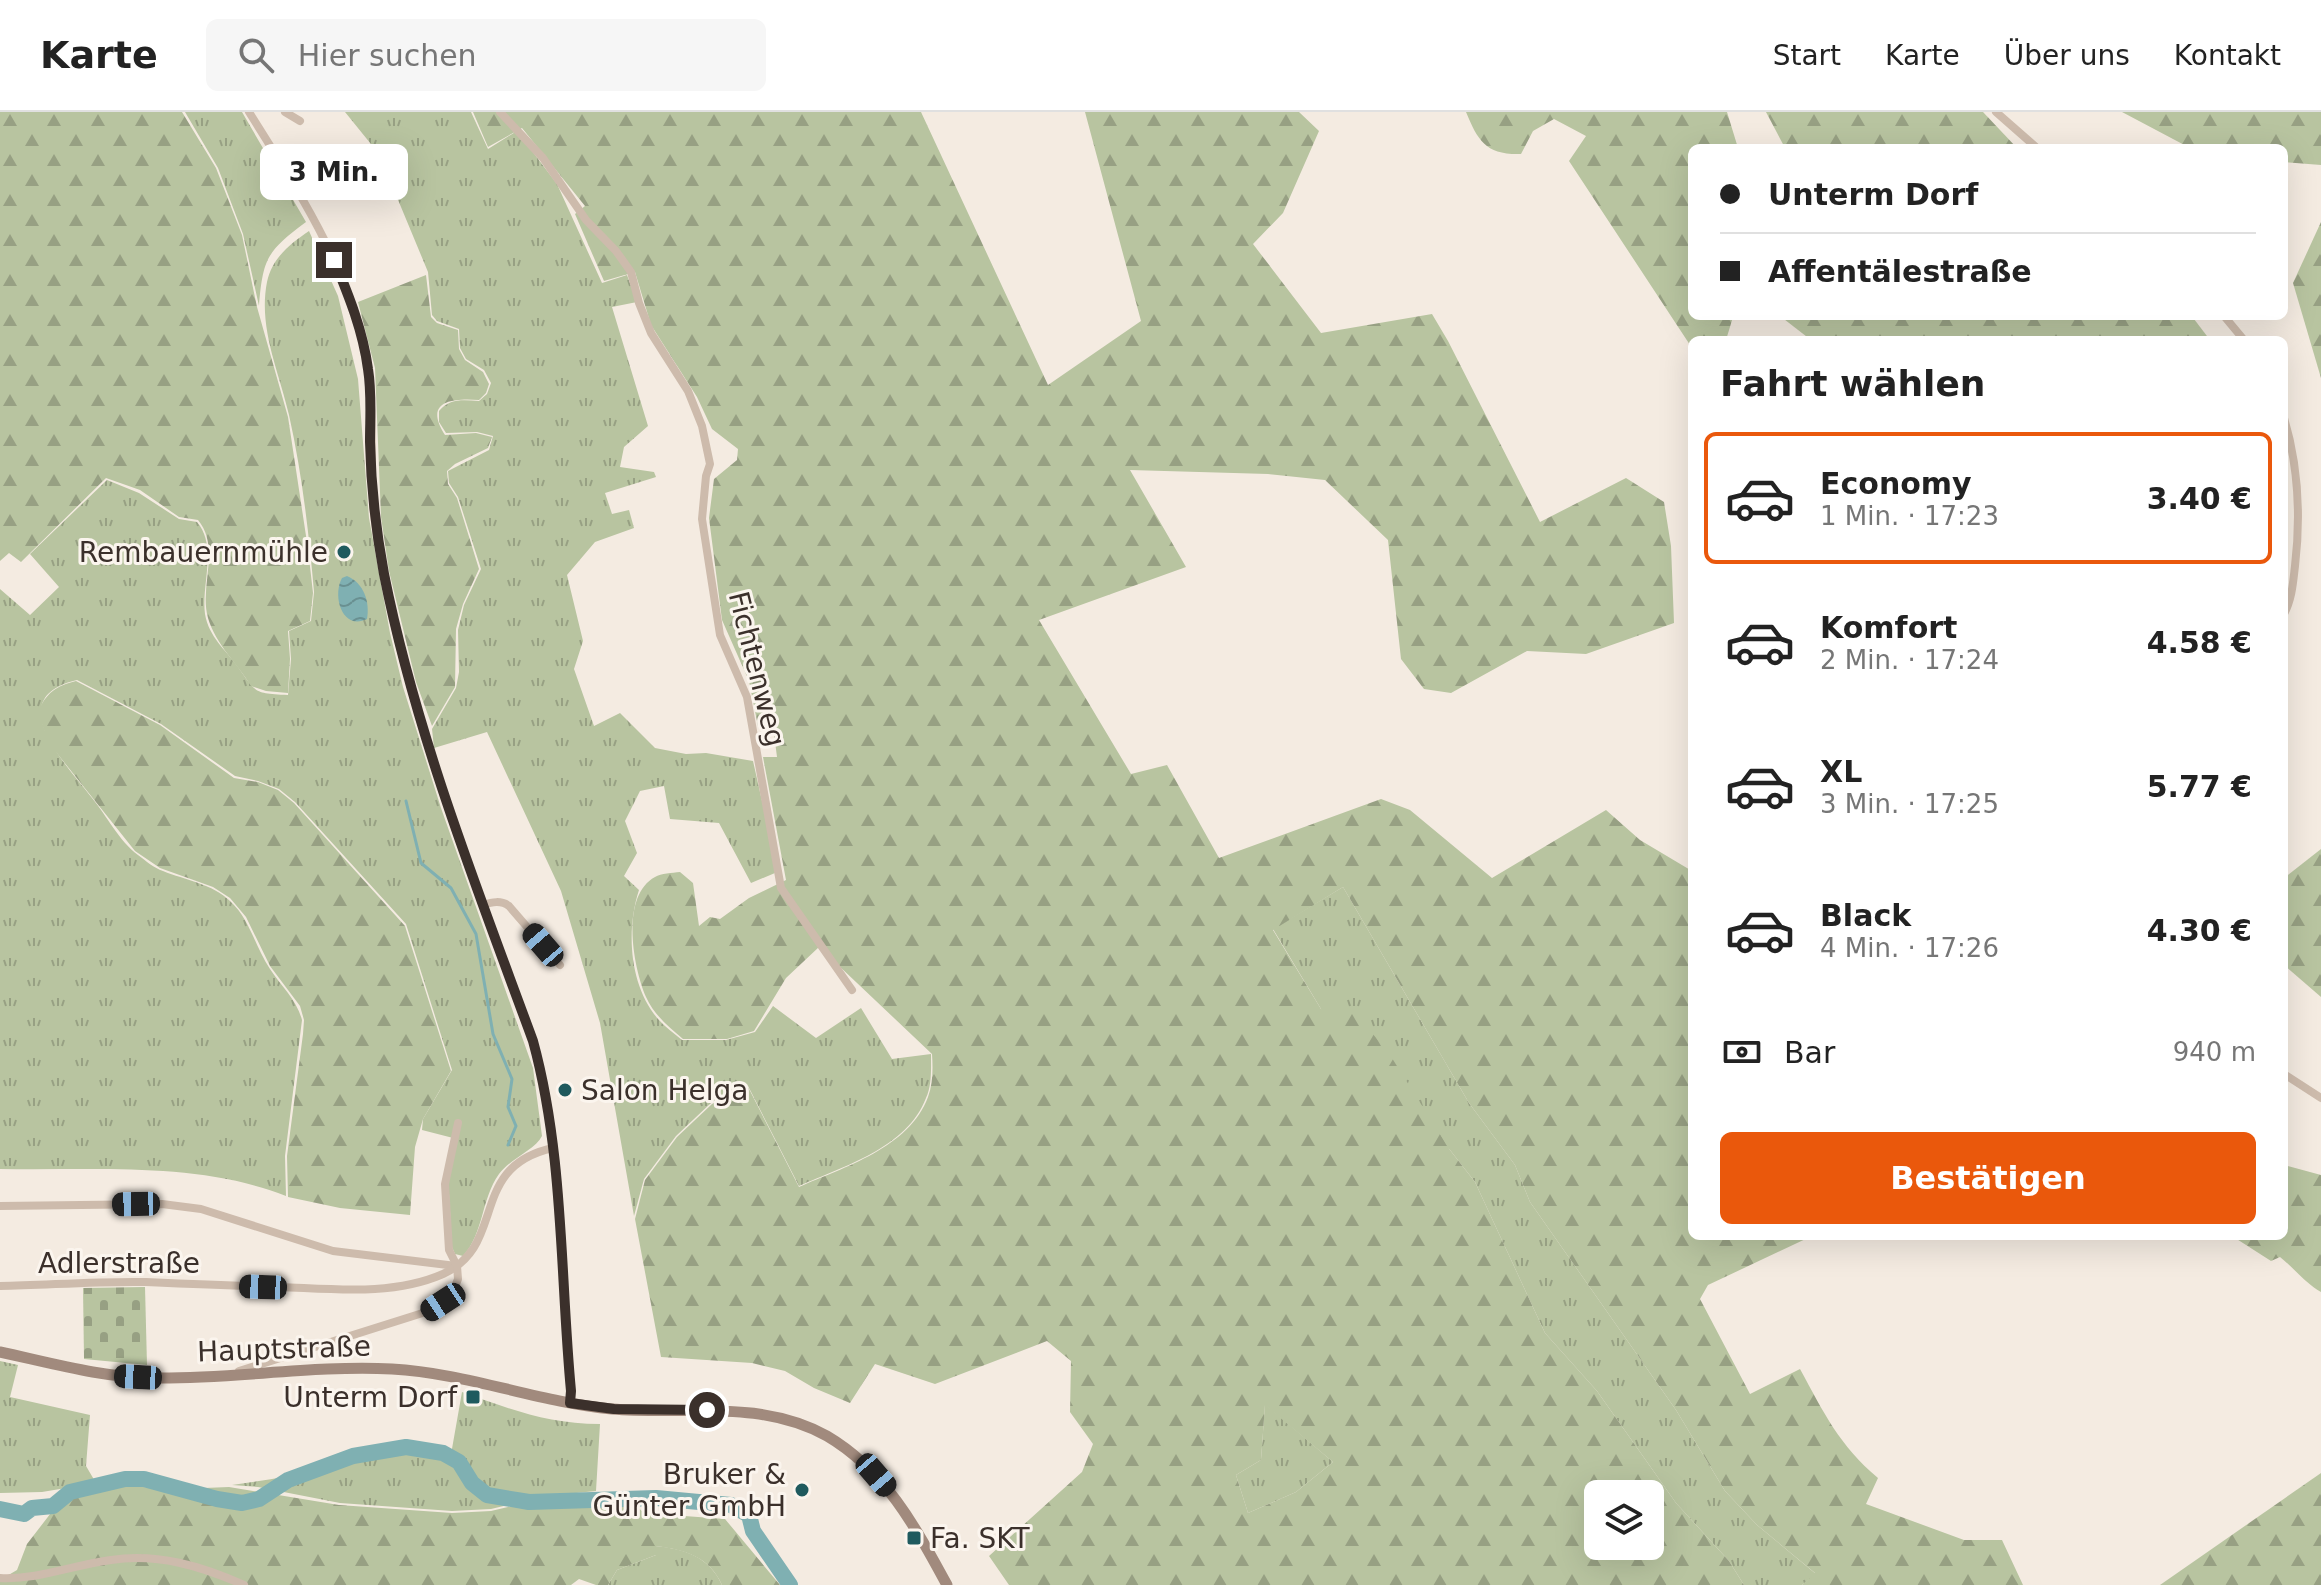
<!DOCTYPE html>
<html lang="de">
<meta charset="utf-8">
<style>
:root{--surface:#fff;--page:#f6f6f6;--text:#222;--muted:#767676;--line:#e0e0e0;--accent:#ea580c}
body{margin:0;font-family:"DejaVu Sans",sans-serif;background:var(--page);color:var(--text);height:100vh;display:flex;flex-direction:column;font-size:30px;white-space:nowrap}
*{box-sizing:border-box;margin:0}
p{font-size:26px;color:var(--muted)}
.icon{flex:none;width:44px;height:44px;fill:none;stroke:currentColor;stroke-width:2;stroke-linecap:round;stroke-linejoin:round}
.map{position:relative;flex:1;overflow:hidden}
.panel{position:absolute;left:1688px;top:224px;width:600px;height:904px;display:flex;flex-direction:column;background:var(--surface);border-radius:12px;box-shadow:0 8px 32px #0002}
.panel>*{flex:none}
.hud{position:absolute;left:1688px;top:32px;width:600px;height:176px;border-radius:12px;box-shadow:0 8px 32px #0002;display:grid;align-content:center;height:176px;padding:0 32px;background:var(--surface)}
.fabs{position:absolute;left:1584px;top:1368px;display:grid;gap:16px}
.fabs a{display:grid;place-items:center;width:80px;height:80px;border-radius:12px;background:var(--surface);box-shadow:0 8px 32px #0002;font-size:40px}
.end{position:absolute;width:36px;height:36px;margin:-18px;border:10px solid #3b302b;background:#fff;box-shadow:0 0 0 4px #fff}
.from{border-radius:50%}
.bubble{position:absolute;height:56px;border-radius:12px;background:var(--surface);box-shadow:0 8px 32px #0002;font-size:26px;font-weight:600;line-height:56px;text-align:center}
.car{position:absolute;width:24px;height:48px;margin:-24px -12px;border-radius:10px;box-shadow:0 0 6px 2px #0007;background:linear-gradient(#222 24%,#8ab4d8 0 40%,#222 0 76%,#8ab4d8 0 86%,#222 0)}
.hud b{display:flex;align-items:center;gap:28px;height:76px;font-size:30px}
.hud b+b{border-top:2px solid var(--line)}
.hud i{width:20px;height:20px;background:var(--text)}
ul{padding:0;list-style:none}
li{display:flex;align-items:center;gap:24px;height:132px;margin:0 16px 12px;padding:0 16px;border:4px solid transparent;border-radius:12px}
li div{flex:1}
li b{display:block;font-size:30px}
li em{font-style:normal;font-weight:600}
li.selected{border-color:var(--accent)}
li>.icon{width:72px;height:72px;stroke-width:1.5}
h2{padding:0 32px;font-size:36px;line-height:96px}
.pay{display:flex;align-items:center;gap:20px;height:88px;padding:0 32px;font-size:30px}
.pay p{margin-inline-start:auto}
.button{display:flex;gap:16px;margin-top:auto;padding:16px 32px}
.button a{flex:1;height:92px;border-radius:12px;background:var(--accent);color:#fff;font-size:32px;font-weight:600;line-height:92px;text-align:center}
header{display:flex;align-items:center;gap:48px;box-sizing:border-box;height:112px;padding:0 40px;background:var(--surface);border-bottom:2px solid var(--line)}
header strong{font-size:38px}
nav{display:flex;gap:44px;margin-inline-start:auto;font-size:28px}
.search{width:560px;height:72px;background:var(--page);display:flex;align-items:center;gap:20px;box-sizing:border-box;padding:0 28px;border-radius:12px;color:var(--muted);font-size:30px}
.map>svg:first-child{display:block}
</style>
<header>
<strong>Karte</strong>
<div class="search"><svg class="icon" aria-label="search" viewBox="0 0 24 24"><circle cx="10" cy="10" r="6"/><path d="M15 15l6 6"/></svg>Hier suchen</div>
<nav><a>Start</a><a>Karte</a><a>Über uns</a><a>Kontakt</a></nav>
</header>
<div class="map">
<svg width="2321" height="1473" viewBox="0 0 2321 1473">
<defs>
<pattern id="grass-tufts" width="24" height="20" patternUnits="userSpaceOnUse" patternTransform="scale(2)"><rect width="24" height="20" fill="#b8c4a0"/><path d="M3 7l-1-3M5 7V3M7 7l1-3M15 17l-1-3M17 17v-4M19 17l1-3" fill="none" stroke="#97a083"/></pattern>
<pattern id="forest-firs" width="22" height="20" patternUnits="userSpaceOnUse" patternTransform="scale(2)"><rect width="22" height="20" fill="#b8c4a0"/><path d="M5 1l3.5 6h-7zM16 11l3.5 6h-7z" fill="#97a083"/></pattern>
<pattern id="cemetery-stones" width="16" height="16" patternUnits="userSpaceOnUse" patternTransform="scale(2)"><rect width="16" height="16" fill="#b8c4a0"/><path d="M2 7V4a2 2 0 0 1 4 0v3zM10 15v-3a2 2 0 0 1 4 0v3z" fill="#97a083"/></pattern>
<pattern id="water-waves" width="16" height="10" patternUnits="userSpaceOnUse" patternTransform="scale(2)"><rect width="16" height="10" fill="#7fb0b2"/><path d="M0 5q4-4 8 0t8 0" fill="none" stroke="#699091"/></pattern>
</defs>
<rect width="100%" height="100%" fill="#f4ebe1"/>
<!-- grass -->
<g fill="url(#grass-tufts)">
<path d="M185,0H242L306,110C267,139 263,146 259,194L243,122L218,56Z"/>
<path d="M345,0H471L488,37L517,19L557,72L602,171L627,163L637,190L612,195L648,314L624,335L620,355L654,360L656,365L605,381L612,402L629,398L634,416L595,430L567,463L583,529L574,557L594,614L620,601L655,636L686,642L706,641L753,649L772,733L775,761L751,771L719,711L670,707L664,674L640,679L625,709L637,741L624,764L639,778C626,818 629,873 658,907C665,915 674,921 682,928H726L755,920L773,894L816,926L861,896L892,947L931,942C931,957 932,973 926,986C907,1036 844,1054 799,1074L747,972L712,990L676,1024L644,1067L634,1104L600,911L561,779L487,620L434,636L432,617L456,576L459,560L458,518L464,493L481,457L458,385L449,371L448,359L489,338L493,324L477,320L446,321L439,310V299C450,286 463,288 479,289L487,282L491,271L484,258L466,247L460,236L459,217L437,209L432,203L428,160L379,42Z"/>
<path d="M309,119L338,184L358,267L369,406L390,521L403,575L441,696L533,956L542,1024C535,1038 511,1046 499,1062C481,1087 484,1121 463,1144L455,1142L452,1135L448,1064L457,1027L422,1018L423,1007L452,958L406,812L295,690L279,677L258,669L235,664L161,612L77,568C0,586 66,652 92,686C107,704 119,729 138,743C146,749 154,756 163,759C185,768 213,772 230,789C250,807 255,835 270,857C281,874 297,888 302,908L285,1044L286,1084C197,1049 95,1059 0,1057V477L30,503L59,475L30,442L107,368L139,381L179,407L197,410C218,435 201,472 205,502C209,525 225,537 238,555C257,582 254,581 288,583L291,547L289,519L311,509L314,480C309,422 302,361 289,303C279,259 258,216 267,170C272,146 290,132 309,119Z"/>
<polygon points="1343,775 1469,991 1515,1053 1530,1090 1676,1298 1725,1379 1757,1413 1816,1462 1802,1473 1744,1473 1729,1449 1676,1391 1597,1279 1545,1221 1475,1070 1450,1038 1321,897 1273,817"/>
<polygon points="0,1249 18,1253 10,1285 90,1303 86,1354 96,1371 42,1380 0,1381"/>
<path d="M462,1280C510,1297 547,1312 600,1312L596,1379L546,1384L491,1397L452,1399L340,1391L258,1375L232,1373C250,1370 269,1368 287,1364C333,1353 405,1323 450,1348Z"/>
<polygon points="1265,1292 1333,1350 1296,1380 1248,1401 1236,1363 1261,1348"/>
<path d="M655,1434C684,1437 709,1444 722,1473H608L617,1458L656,1443Z"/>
</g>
<!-- forest -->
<g fill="url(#forest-firs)" fill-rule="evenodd">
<path d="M0,0H182L216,56L242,123L257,195L288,305L308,437L313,481L310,509L288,519L290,547L288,581L266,579L251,574C237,551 216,533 208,506C199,474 221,436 198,408L179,405L140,378L106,366L21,450L9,441L0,449Z"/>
<path d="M473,0H921L1048,273L1141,209L1085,0H1299L1319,19L1283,101L1253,132L1321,221L1432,202L1448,229L1540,410L1626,366L1664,390L1671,434L1674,511L1586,542L1527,539L1451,581L1424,577L1401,547L1388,428L1325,368L1268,362L1130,358L1186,455L1039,508L1131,662L1167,653L1219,746L1381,687L1410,698L1492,766L1606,698L1640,728L1692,759V1124H1812L1708,1173L1700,1187L1750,1282L1800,1257C1824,1301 1839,1333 1878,1366L1866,1392L1964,1428H2002L2023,1473H1802L1815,1461L1757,1413L1725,1379L1676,1298L1530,1090L1515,1053L1469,991L1343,775L1273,818L1321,897L1355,900L1390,943L1450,1038L1475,1070L1545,1221L1597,1279L1676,1391L1729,1449L1744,1473H1009L989,1444L1082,1360L1093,1332L1070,1300L1071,1249L1047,1229L935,1272L875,1252L850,1291L814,1276L785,1259L752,1251L661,1245L635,1107L645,1068L677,1025L712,992L747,973L799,1075C844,1055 909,1036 928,985C933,972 933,957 932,942L819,835L786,866L754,919L727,927H683C669,915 654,903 646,885C633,855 620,784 655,765C661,761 672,761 680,760L693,771L699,814L710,805L720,807L749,786L786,768L763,645H777L773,614H758L749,569L722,508L709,406L714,367L737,348L738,337L712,317L697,285L651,213L635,160L604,169L575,102L585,94L522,16L488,35ZM1265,1293L1333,1350L1296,1380L1248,1401L1236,1363L1261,1348ZM1598,1382H1650V1434H1598Z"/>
<path d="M1466,0H1727L1738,36H1692V204H1736L1733,205L1726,228H1692V236L1569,49L1586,24L1554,7L1533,19L1521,42C1486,43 1478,29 1466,0Z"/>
<polygon points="1766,0 1983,0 2017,36 1785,36"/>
<polygon points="2122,0 2321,0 2321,53 2284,50 2284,36 2190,36"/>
<polygon points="2321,110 2321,266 2293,171"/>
<path d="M426,163L431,205L437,211L458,218L459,237L465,248L483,260L489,272L486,281L479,288C452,286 423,289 445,323L476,321L492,325L488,336L455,352L447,359L448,372L457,386L479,457L463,492L456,517L455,575L432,614L416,570L389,459L381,405L375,256L358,190Z"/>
<polygon points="1780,204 2189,204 2194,207 2210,228 1811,228"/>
<path d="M76,569L160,613L234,666L258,670L278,678L294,691L405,814L451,959L423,1007L415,1035L410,1103L340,1096L288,1085L287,1044L303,922L304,908L300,894L270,854L246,805L230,786L213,775L160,756L135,739L48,630L38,600C46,581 56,574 76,569Z"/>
<polygon points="2321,737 2321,885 2284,853 2284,766"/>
<path d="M2284,1053L2321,1063V1180C2305,1171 2295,1157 2280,1145L2271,1149L2232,1124H2284Z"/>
<polygon points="2321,1361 2321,1473 2160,1473"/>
<path d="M125,1374L179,1377L229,1375L339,1393L452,1401L491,1399L546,1386L600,1382L630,1388L644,1401L725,1407L780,1473H722C709,1444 685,1438 656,1434V1443L617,1458L608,1473H596L579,1467L571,1473H0V1468L17,1458L27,1432L64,1384L97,1376Z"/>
</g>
<!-- cemetery -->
<polygon fill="url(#cemetery-stones)" points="145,1175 147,1253 84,1247 83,1176"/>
<!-- water -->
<path fill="url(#water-waves)" d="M347,464C364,471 370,490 367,507C342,519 332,484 342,466Z"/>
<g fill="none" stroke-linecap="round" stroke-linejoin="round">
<!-- stream -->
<polyline stroke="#7fb0b2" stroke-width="3" points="406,689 421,751 451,776 476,822 493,922 512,967 508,995 516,1014 508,1033"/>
<!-- river -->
<polyline stroke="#7fb0b2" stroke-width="16" points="0,1397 24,1402 32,1396 53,1394 70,1380 125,1367 144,1367 217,1387 242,1391 259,1387 288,1368 353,1344 406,1335 443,1341 459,1350 472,1371 487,1383 529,1390 656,1386 731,1393 749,1403 753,1419 790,1473"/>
<!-- street -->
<g stroke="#cdbbac" stroke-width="8">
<path d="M249,0C299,80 353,161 368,256C375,304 369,353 374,402C378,439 387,478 395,515C429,656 483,793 533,929C565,1042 560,1163 571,1279L570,1291"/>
<polyline points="285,0 300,9"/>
<polyline points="500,0 543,46 586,108 616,139 631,160 639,191 651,221 688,279 702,314 710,352 706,364 702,407 720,523 747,585 781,776 852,878"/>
<polyline points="1996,0 2037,36"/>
<polyline points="2224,204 2244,228"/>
<path d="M2284,306C2299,356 2301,403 2295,454C2293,471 2292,487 2284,502"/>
<path d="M483,793C492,790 501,788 509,794L560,853"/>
<polyline points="2284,962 2321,986"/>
<polyline points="0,1094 162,1092 201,1097 333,1139 456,1154"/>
<path d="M0,1174C49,1173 98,1169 146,1170C191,1172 236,1174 281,1175C334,1177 393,1184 443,1162C508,1133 467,1055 553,1036"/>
<polyline points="239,1259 429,1199 453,1180 458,1167 457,1154 449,1138 445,1072 458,1011"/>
<path d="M0,1466C38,1468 73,1453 111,1448C158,1441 201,1454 244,1473"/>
</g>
<!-- secondary -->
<path stroke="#a18a7d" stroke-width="11" d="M0,1240C51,1251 103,1266 155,1266C234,1267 313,1253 392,1257C466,1261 538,1290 612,1297C684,1303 761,1287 827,1324C885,1358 916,1416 947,1473"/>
</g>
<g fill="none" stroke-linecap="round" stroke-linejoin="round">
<!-- route -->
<path stroke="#3b302b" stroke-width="10" d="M334,148C349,184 363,219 368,257C372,282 370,305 370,330C371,374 376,419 384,462C416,623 477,776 533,929C564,1042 560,1163 571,1279L570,1291L614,1297L707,1298"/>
</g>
<!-- markers -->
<g fill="#1f5a5e" stroke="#fbf5ee" stroke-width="3">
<circle cx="344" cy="440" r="8"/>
<circle cx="565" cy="978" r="8"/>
<rect x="465" y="1277" width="16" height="16" rx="4"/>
<circle cx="802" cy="1378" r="8"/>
<rect x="906" y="1418" width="16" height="16" rx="4"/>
</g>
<g text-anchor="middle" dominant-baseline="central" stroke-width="6" stroke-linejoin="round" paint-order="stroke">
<!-- poi labels -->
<g font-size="28" fill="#3b302b" stroke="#fbf5ee" text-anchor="end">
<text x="328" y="440">Rembauernmühle</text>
<text x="581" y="978" text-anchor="start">Salon Helga</text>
<text x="457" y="1285">Unterm Dorf</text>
<text x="786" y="1362">Bruker &amp;<tspan x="786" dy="32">Günter GmbH</tspan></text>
<text x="930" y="1426" text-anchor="start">Fa. SKT</text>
</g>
<!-- street labels -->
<g font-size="28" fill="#3b302b" stroke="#fbf5ee">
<text transform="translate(757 557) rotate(76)">Fichtenweg</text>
<text x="119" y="1151">Adlerstraße</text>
<text transform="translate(284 1237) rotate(-2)">Hauptstraße</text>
</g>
</g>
</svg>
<div class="fabs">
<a><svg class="icon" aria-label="layers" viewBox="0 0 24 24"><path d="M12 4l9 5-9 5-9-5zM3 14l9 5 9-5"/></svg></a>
</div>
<i class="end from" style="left:707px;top:1298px"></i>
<i class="end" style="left:334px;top:148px"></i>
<div class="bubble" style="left:260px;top:32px;width:148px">3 Min.</div>
<i class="car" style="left:543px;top:833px;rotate:319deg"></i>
<i class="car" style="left:136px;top:1092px;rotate:269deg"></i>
<i class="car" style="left:263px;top:1175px;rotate:272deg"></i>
<i class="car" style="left:443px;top:1190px;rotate:237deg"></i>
<i class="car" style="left:138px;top:1265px;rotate:273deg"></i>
<i class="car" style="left:876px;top:1363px;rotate:139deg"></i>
<div class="hud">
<b><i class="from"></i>Unterm Dorf</b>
<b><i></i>Affentälestraße</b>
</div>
<section class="panel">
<h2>Fahrt wählen</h2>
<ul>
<li class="selected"><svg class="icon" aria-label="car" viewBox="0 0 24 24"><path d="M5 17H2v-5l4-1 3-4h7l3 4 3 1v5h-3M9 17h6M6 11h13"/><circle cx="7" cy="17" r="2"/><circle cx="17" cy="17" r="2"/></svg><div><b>Economy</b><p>1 Min. · 17:23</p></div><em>3.40 €</em></li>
<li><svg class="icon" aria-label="car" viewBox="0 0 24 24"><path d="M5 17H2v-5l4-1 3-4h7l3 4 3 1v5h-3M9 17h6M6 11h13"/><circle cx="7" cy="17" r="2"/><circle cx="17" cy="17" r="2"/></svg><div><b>Komfort</b><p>2 Min. · 17:24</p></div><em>4.58 €</em></li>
<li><svg class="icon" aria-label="car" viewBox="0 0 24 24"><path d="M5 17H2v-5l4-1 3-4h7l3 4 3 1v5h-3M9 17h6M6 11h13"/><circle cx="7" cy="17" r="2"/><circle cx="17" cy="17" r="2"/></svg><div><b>XL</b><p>3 Min. · 17:25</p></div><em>5.77 €</em></li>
<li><svg class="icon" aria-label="car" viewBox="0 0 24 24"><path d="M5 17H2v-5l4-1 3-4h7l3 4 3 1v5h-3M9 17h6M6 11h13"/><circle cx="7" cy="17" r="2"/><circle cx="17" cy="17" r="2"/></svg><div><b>Black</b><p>4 Min. · 17:26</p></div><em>4.30 €</em></li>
</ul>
<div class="pay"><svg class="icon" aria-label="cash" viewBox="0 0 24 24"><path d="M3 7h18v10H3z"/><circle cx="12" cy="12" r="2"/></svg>Bar<p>940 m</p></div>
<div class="button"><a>Bestätigen</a></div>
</section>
</div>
